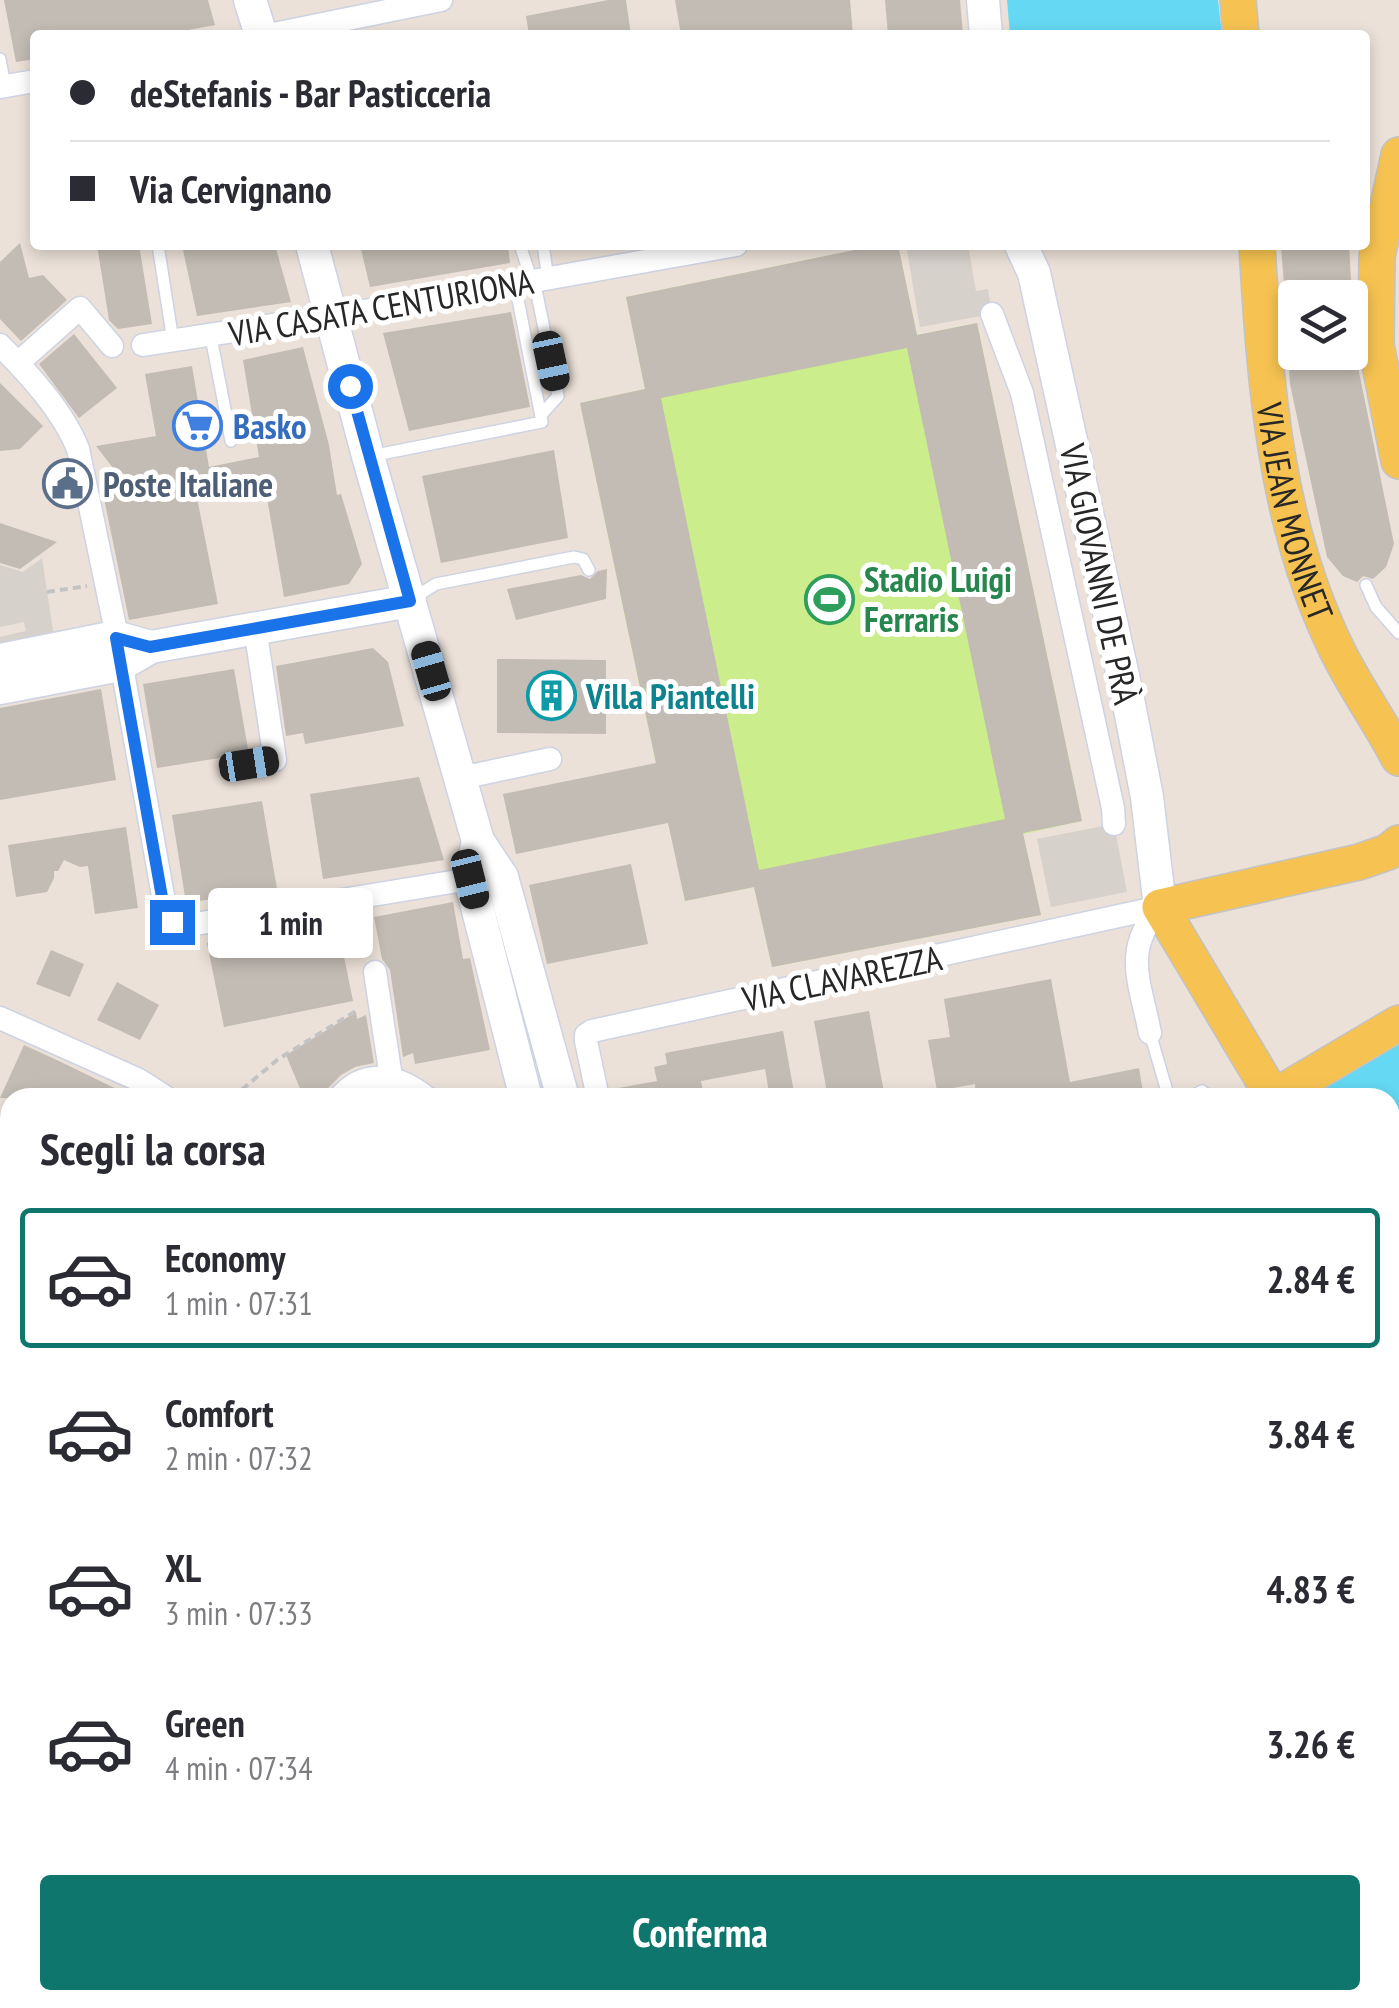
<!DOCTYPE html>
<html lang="it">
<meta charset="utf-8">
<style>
:root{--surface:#fff;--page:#f2f2f3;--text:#2b2b33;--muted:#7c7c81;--line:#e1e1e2;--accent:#0f766e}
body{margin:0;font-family:"PT Sans Narrow",sans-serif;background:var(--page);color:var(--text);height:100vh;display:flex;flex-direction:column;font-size:38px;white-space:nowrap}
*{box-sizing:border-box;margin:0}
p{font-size:32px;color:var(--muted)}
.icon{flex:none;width:55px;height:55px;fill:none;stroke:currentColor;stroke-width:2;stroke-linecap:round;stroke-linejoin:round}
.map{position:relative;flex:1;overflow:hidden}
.details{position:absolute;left:0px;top:1088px;width:1400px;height:922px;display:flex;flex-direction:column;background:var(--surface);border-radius:30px 30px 0 0;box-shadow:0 5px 15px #0003}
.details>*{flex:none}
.top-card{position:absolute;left:30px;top:30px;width:1340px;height:220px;border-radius:10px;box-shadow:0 5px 15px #0003;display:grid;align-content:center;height:220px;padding:0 40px;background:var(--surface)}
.fabs{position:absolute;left:1278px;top:280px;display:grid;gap:20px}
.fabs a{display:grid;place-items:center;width:90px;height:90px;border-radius:10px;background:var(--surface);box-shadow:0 5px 15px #0003;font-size:50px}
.end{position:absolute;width:45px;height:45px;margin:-22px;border:12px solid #1a73e8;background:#fff;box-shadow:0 0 0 5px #fff}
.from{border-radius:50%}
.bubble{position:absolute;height:70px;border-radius:10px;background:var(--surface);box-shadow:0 5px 15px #0003;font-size:32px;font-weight:800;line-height:70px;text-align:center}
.car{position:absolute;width:30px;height:60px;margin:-30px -15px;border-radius:12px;box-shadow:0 0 8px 2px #0007;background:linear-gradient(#222 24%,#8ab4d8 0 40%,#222 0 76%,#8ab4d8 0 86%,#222 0)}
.top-card b{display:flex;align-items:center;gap:35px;height:95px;font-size:38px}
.top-card b+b{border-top:2px solid var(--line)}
.top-card i{width:25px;height:25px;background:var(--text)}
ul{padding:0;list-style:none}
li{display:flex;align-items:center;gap:30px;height:140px;margin:0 20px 15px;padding:0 20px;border:5px solid transparent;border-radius:10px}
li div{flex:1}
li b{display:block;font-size:38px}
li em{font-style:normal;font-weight:800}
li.active{border-color:var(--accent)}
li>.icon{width:90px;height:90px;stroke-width:1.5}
h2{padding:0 40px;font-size:45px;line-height:120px}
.action{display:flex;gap:20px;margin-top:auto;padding:20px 40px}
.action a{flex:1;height:115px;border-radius:10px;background:var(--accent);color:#fff;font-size:40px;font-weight:800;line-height:115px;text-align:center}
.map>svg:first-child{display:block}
</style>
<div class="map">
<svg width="1399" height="2008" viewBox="0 0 1399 2008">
<rect width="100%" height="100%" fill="#ebe1d8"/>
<!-- green -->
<polygon fill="#b4e591" points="3,1341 10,1374 10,1963 0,1967 0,1342"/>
<!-- pitch -->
<polygon fill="#cbed8c" points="879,245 898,245 917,335 977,323 1082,821 1023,834 1041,915 772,967 754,887 685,901 580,403 645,389 626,297"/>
<!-- plaza -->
<g fill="#d6d1cb">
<polygon points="906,245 968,245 976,291 988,289 992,314 920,327"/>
<polygon points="42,558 54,637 0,650 0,637 26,631 24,622 0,627 0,565 23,572"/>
<polygon points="1114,824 1127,892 1051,907 1037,839"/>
</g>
<!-- water -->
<g fill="#65d8f3">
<polygon points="1007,0 1218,0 1222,35 1010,35"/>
<polygon points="1399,1042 1399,1350 1390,1301 1390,1098 1313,1095"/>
<polygon points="1399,1743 1399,2008 1335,2008 1336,2000 1390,2000 1390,1777"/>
</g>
<!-- building -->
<g fill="#c2bcb4" fill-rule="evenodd">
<polygon points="4,0 208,0 215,25 162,35 35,35 35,59 16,62"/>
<polygon points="608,0 626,0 631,35 603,35 602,32 529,35 526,16"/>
<polygon points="675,0 850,0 853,35 681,35"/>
<polygon points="885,0 960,0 963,35 888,35"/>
<polygon points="20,243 29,278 43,275 67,300 21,341 0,319 0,262"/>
<polygon points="97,245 139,245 152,324 118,329 109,320"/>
<polygon points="182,245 275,245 291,302 197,316"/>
<polygon points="360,245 508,245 510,263 370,287"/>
<path d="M879,245H898L917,335L977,323L1082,821L1023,833L1041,915L772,967L754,887L685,901L668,823L516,854L503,794L656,763L580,403L645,389L626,297ZM907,348L1005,819L759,870L661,398Z"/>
<polygon points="1281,245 1349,245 1352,298 1285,298"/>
<polygon points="511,312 530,407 409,431 383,333"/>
<polygon points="74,334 117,388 79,418 39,364"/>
<polygon points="303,347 329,445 337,495 341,494 362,564 349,584 284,597 265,486 197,498 218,604 129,620 100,479 113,468 96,446 156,436 145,374 192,366 209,467 259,457 243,360"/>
<polygon points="1288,352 1355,352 1394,544 1386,567 1373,579 1363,576 1357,582 1343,576 1327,557 1290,384"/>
<polygon points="0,383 43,426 20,449 0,451"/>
<polygon points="554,450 568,538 441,563 422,476"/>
<polygon points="0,523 57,542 20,569 0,563"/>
<polygon points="607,569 606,599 516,620 507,589 581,575 590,579 598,571"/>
<polygon points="373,648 388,662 404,726 305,744 303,733 286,736 276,666"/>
<polygon points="497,659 606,660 606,734 497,733"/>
<polygon points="234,669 248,749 238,755 157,768 143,684"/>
<polygon points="101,689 116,780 0,800 0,708"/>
<polygon points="419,777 444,860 323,879 310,794"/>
<polygon points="262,801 277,889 186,903 172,815"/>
<polygon points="126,827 138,908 95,914 88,866 80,867 64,860 58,871 54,871 54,878 47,892 16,897 8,845"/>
<polygon points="631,864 648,944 547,964 529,885"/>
<polygon points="453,902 463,959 470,958 490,1050 415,1064 413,1053 403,1057 390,970 382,959 374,917"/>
<polygon points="336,917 353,1001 224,1027 207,943"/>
<polygon points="51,950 84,964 70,997 36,984"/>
<polygon points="1051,979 1070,1082 1139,1068 1144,1098 976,1098 975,1084 937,1091 928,1040 950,1037 944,999"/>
<polygon points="117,982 159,1005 140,1040 97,1020"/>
<polygon points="869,1011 885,1098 828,1098 814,1021"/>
<polygon points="356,1012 357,1019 366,1015 374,1063 355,1067 341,1075 328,1088 324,1098 304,1098 286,1055"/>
<polygon points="783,1031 795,1098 770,1098 765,1069 701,1081 704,1098 614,1098 613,1089 657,1081 654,1067 667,1064 665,1053"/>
<polygon points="24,1045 61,1062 135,1098 0,1098"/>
</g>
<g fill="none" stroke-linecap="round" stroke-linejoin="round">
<defs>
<g id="lane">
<polyline points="0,59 5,86"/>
<polyline points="158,245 173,341"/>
<polyline points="520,245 532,281"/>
<polyline points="543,245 548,278"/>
<polyline points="534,280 558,396 541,415"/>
<polyline points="211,337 231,441"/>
<polyline points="371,456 542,422 515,284"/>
<polyline points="1366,585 1376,607 1399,633"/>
<polyline points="412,599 436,584 574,557 583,559 589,570"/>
<polyline points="1150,1033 1169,1098"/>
<polyline points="1188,1098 1202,1091 1212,1098"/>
</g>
<g id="street">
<polyline points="269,35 441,0"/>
<polyline points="0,87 35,81"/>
<polyline points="992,314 1022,393 1113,808 1114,824"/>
<path d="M0,345C29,374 63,411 78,449L114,622L167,918L189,925L470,879"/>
<polyline points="143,345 376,309 736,245"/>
<polyline points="18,363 80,308 112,346"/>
<polyline points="249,764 275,760 255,628"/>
<polyline points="461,778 550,759"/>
<polyline points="375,972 391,1077"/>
<polyline points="0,1018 139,1080 167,1098"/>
<path d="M1150,1033C1140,981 1122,951 1160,907"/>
<path d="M339,1098C365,1067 399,1075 427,1098"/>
<polyline points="598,1098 586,1041 586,1035 592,1031 1160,907"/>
<polyline points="1390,1603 1399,1602"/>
<polyline points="732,2000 734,2008"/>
<polyline points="1003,2000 1004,2008"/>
<polyline points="90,2008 111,2000"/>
<polyline points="214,2008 220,2000"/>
<polyline points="469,2008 473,2000"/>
<polyline points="937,2008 977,2000"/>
</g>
<g id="secondary">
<polyline points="250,0 261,35"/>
<polyline points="983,0 986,35"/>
<polyline points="312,245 368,456 478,841 502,877 563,1098"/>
<polyline points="1021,245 1034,273 1127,694 1147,797 1160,907"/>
<polyline points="0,660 115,637 151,647"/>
<polyline points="0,688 120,665 151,647 410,601"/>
<polyline points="478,841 470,879 526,1098"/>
<polyline points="772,2000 774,2008"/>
<polyline points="802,2000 805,2008"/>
</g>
<g id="primary">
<polyline points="1238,0 1241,35"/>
<polyline points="1399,155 1377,256 1376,345 1399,461"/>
<path id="s1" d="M1257,245C1265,384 1275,525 1338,652C1356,688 1380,722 1399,758"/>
<polyline points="1274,1097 1399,1023"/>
<polyline points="1274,1098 1160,907 1359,862 1388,852 1399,843"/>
<polyline points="1303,2008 1305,2000"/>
</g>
</defs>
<!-- lane casing -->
<use href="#lane" stroke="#cdd3e2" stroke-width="14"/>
<!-- street casing -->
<use href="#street" stroke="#cdd3e2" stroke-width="25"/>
<!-- secondary casing -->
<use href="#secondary" stroke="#cdd3e2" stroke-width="35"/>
<!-- primary casing -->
<use href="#primary" stroke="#c3c3c3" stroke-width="38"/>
<!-- path -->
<g stroke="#c3c3c3" stroke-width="4" stroke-dasharray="8 5" stroke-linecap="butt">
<polyline points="47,592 87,586"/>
<polyline points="366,917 371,952"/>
<polyline points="232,1098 277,1060 359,1009"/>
<polyline points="0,1114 10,1119"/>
</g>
<!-- lane -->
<use href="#lane" stroke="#fff" stroke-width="11"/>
<!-- street -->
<use href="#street" stroke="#fff" stroke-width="22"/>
<!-- secondary -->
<use href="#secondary" stroke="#fff" stroke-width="32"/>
<!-- primary -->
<use href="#primary" stroke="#f6c352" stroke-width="35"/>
</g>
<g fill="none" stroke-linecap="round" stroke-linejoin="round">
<!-- route -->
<polyline stroke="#1a73e8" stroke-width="12" points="172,922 165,914 116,638 150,647 410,601 350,386"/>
</g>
<!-- icons -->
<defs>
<symbol id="supermarket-ring" viewBox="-11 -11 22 22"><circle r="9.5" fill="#fff" stroke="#3f7fe0" stroke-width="1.5"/><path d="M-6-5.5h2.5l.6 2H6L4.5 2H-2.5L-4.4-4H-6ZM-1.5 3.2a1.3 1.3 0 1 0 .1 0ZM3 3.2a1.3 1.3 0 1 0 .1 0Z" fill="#3f7fe0"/></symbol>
<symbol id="civic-ring" viewBox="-11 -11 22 22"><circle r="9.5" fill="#fff" stroke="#5c6f8a" stroke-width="1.5"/><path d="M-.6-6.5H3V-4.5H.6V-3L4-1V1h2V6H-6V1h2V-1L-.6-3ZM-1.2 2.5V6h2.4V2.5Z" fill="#5c6f8a"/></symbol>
<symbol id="stadium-ring" viewBox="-11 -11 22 22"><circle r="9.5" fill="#fff" stroke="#2e9e5b" stroke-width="1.5"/><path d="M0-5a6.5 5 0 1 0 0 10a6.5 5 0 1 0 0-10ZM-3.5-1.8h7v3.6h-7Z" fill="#2e9e5b"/></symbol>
<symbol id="building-ring" viewBox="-11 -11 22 22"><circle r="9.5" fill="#fff" stroke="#0f9aa8" stroke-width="1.5"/><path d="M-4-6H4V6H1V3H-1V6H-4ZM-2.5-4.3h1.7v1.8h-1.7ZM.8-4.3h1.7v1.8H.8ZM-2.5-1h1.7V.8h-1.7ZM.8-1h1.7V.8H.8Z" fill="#0f9aa8"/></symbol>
</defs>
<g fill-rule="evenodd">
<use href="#supermarket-ring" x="170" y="398" width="55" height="55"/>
<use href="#civic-ring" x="40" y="456" width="55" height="55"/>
<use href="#stadium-ring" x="802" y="572" width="55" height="55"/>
<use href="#building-ring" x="524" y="668" width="55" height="55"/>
</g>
<g text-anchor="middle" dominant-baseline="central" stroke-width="10" stroke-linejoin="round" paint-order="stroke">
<!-- street labels -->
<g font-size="35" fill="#272727" stroke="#fff">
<text transform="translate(381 307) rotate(-10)">VIA CASATA CENTURIONA</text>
<text stroke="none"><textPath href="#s1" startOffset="270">VIA JEAN MONNET</textPath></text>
<text transform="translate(1100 574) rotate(78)">VIA GIOVANNI DE PRÀ</text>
<text transform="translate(842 978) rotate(-12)">VIA CLAVAREZZA</text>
</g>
<!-- shop labels -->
<g font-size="35" font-weight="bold" fill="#366cbe" stroke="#fff" text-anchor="start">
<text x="233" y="426">Basko</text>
</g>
<!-- service labels -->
<g font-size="35" font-weight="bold" fill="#4e5e75" stroke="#fff" text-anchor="start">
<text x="103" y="484">Poste Italiane</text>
</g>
<!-- leisure labels -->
<g font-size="35" font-weight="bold" fill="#27864d" stroke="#fff" text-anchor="start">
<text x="864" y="579">Stadio Luigi<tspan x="864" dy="40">Ferraris</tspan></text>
</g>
<!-- culture labels -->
<g font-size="35" font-weight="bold" fill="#0d838f" stroke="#fff" text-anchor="start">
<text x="586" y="696">Villa Piantelli</text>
</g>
</g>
</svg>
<div class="fabs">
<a><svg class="icon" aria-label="layers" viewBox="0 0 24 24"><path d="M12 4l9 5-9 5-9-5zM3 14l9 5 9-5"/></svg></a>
</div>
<i class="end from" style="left:350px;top:386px"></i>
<i class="end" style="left:172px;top:922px"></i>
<div class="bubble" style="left:208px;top:888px;width:165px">1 min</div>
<i class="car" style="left:551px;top:361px;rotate:168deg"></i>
<i class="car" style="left:431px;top:671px;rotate:344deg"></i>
<i class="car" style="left:249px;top:764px;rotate:81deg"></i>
<i class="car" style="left:470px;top:879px;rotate:166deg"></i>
<div class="top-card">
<b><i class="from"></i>deStefanis - Bar Pasticceria</b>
<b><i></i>Via Cervignano</b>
</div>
<section class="details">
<h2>Scegli la corsa</h2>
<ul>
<li class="active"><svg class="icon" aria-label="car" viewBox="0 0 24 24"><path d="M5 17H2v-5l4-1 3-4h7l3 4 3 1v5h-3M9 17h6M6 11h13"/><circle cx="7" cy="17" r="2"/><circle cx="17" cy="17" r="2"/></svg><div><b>Economy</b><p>1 min · 07:31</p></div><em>2.84 €</em></li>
<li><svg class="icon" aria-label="car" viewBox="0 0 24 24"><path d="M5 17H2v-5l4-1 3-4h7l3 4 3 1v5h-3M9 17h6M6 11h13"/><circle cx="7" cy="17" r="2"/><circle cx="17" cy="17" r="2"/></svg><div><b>Comfort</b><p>2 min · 07:32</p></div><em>3.84 €</em></li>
<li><svg class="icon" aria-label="car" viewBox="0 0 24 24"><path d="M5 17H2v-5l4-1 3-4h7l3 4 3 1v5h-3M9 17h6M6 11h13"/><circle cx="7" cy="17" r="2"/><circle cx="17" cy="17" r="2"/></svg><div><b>XL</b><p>3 min · 07:33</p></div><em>4.83 €</em></li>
<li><svg class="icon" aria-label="car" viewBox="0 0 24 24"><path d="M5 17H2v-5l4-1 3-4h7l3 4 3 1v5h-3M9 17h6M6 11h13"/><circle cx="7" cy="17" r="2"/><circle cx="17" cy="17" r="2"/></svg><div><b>Green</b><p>4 min · 07:34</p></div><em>3.26 €</em></li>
</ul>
<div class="action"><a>Conferma</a></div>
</section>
</div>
